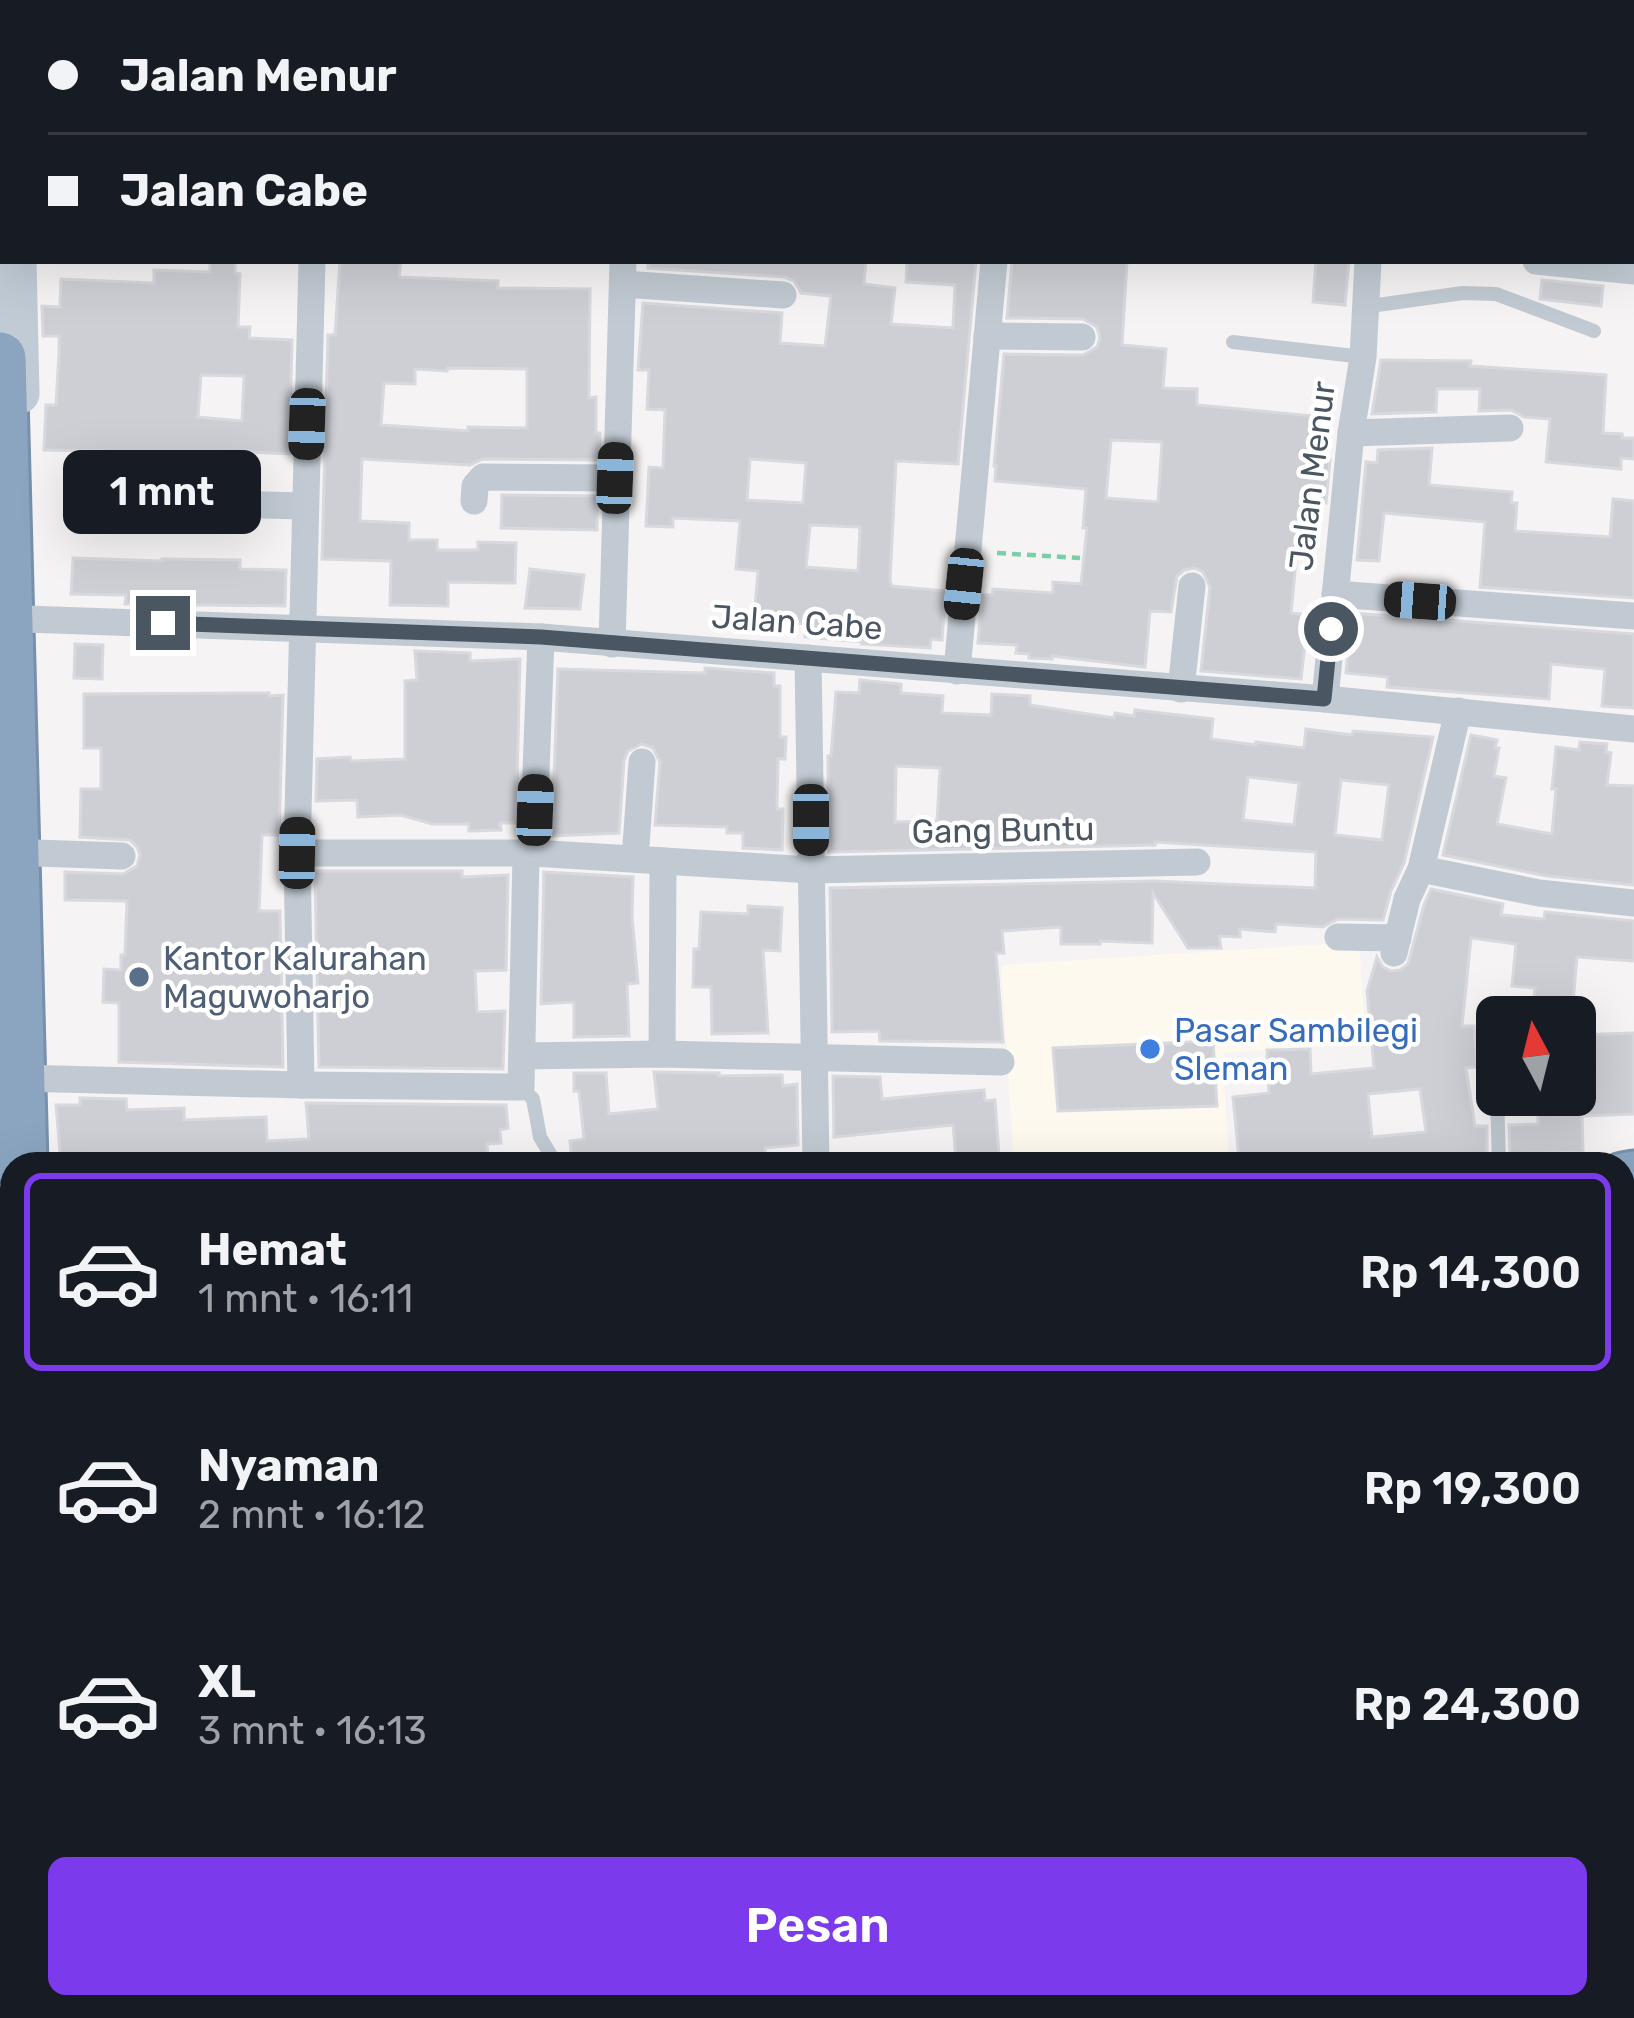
<!DOCTYPE html>
<html lang="id">
<meta charset="utf-8">
<style>
:root{--surface:#171b24;--page:#20242c;--text:#f1f3f6;--muted:#9ea1a6;--line:#363941;--accent:#7c3aed}
body{margin:0;font-family:Rubik,sans-serif;background:var(--page);color:var(--text);height:100vh;display:flex;flex-direction:column;font-size:45px;white-space:nowrap}
*{box-sizing:border-box;margin:0}
p{font-size:39px;color:var(--muted)}
.icon{flex:none;width:66px;height:66px;fill:none;stroke:currentColor;stroke-width:2;stroke-linecap:round;stroke-linejoin:round}
.map{position:relative;flex:1;overflow:hidden}
.details{position:absolute;left:0px;top:1152px;width:1635px;height:867px;display:flex;flex-direction:column;background:var(--surface);border-radius:36px 36px 0 0;box-shadow:0 12px 48px #0002}
.details>*{flex:none}
.hud{position:absolute;left:0px;top:0px;width:1635px;height:264px;box-shadow:0 12px 48px #0002;display:grid;align-content:center;height:264px;padding:0 48px;background:var(--surface)}
.needle{width:78px;rotate:353deg}
.tools{position:absolute;left:1476px;top:996px;display:grid;gap:24px}
.tools a{display:grid;place-items:center;width:120px;height:120px;border-radius:18px;background:var(--surface);box-shadow:0 12px 48px #0002;font-size:60px}
.end{position:absolute;width:54px;height:54px;margin:-27px;border:15px solid #4a5661;background:#fff;box-shadow:0 0 0 6px #fff}
.from{border-radius:50%}
.bubble{position:absolute;height:84px;border-radius:18px;background:var(--surface);box-shadow:0 12px 48px #0002;font-size:39px;font-weight:600;line-height:84px;text-align:center}
.car{position:absolute;width:36px;height:72px;margin:-36px -18px;border-radius:15px;box-shadow:0 0 9px 3px #0007;background:linear-gradient(#222 24%,#8ab4d8 0 40%,#222 0 76%,#8ab4d8 0 86%,#222 0)}
.hud b{display:flex;align-items:center;gap:42px;height:114px;font-size:45px}
.hud b+b{border-top:3px solid var(--line)}
.hud i{width:30px;height:30px;background:var(--text)}
ul{padding:21px 0 0;list-style:none}
li{display:flex;align-items:center;gap:36px;height:198px;margin:0 24px 18px;padding:0 24px;border:6px solid transparent;border-radius:18px}
li div{flex:1}
li b{display:block;font-size:45px}
li em{font-style:normal;font-weight:600}
li.on{border-color:var(--accent)}
li>.icon{width:108px;height:108px;stroke-width:1.5}
.action{display:flex;gap:24px;margin-top:auto;padding:24px 48px}
.action a{flex:1;height:138px;border-radius:18px;background:var(--accent);color:#fff;font-size:48px;font-weight:600;line-height:138px;text-align:center}
.map>svg:first-child{display:block}
</style>
<div class="map">
<svg width="1634" height="2018" viewBox="0 0 1634 2018">
<rect width="100%" height="100%" fill="#f5f3f3"/>
<!-- commercial -->
<polygon fill="#fdf9ef" points="1359,942 1366,1044 1223,1053 1229,1164 1014,1164 1001,965"/>
<!-- building -->
<g fill="#cdcfd5" stroke="#d7d9de" stroke-width="3" fill-rule="evenodd">
<path d="M210,261H235V273L240,274L238,327H250L249,338L292,340L289,454L227,451L226,461L105,451L44,450L46,405H56L59,353V336H43L42,306L60,307L61,279L154,283V270L210,272ZM201,375L244,376L242,421L198,417Z"/>
<path d="M340,261H401L399,277L498,281V288L590,289L589,398L596,397V433H600L599,460L483,459L470,465L362,459L360,521L409,523V540H437V550H478V542L516,543L515,583L448,582V606L390,605L391,561L322,559L328,335H335ZM448,368L527,369V428L468,427V431L381,425L384,383L415,384V369L447,371Z"/>
<path d="M648,261H866L864,284L895,288L891,324L953,328L955,285L906,282L907,261H976L958,464L896,461L890,581L892,586L945,591L942,640L931,639L930,648L862,644L863,642L805,637L806,624L754,619L758,571L736,569L740,521L673,518V527L646,526L649,467L663,468L665,410L647,409L649,370H638L643,303L782,313L780,343L825,346L831,296L801,293L794,281L784,277L648,268ZM750,459L806,463L803,503L747,500ZM810,525L860,527L858,571L806,567Z"/>
<path d="M1012,261H1127L1122,345L1166,349L1163,388L1197,389V405L1313,416L1310,458L1330,460L1326,503L1314,501L1310,552L1297,551L1291,613L1315,616L1313,635H1306L1301,679L1201,671L1210,587L1203,572L1195,568L1184,570L1177,576L1171,612L1150,611L1145,667L1052,656V659L1029,658V654L1016,653L1017,645L978,643L982,595H992L993,589L1053,593V582L1081,584L1087,528H1083L1086,489L995,481L996,466H994L1004,354L1083,355L1097,347L1100,338L1097,327L1083,319L1007,318ZM1111,440L1162,442L1158,502L1106,498Z"/>
<polygon points="1316,261 1349,261 1345,305 1313,302"/>
<polygon points="1542,280 1603,286 1601,306 1540,299"/>
<polygon points="1381,360 1471,361 1470,366 1606,375 1603,433 1622,434 1622,438 1634,438 1634,459 1621,458 1621,469 1546,462 1550,419 1524,417 1511,410 1479,411 1480,389 1437,389 1436,412 1372,414"/>
<polygon points="1432,448 1429,485 1512,492 1511,503 1517,503 1515,531 1610,537 1613,499 1634,501 1634,598 1480,587 1485,522 1384,513 1379,561 1357,560 1366,462 1377,463 1378,450"/>
<polygon points="502,495 597,496 597,530 501,528"/>
<polygon points="73,558 162,561 162,559 240,560 240,569 286,570 285,606 125,604 126,595 71,594"/>
<polygon points="530,569 584,575 580,609 525,608"/>
<polygon points="1351,613 1634,634 1634,708 1602,706 1605,669 1551,664 1549,699 1387,687 1388,677 1346,673"/>
<polygon points="75,644 103,645 102,679 74,678"/>
<polygon points="415,651 470,653 470,661 520,659 516,823 500,823 501,830 469,831 469,824 432,824 401,815 358,817 357,800 316,801 317,759 350,757 351,761 405,759 405,681 417,680"/>
<polygon points="705,668 774,673 774,686 780,686 780,737 786,737 785,759 778,759 777,809 783,809 782,850 743,848 743,833 727,833 727,827 655,825 660,762 653,748 642,744 628,751 624,760 619,833 552,836 558,669 705,673"/>
<path d="M860,680L901,684V693L943,696L942,713L991,715L992,694L1030,696V705L1114,718L1115,713L1134,716L1135,710L1213,719L1211,739L1256,745V742L1304,748L1306,729L1352,735L1353,731L1433,737L1404,863L1391,891L1383,920L1338,919L1323,927L1276,924L1275,932L1240,929V937L1219,936L1221,948H1188L1153,893L1152,943L1100,941V944H1061V927L1002,931L1004,953H996L1003,1042L880,1041L879,1031L832,1032L830,888L1154,881L1315,888L1316,852L1155,842V845L829,852L828,756H831L836,692L859,693ZM896,766L940,768L937,821L895,822ZM1248,777L1299,783L1294,825L1243,820ZM1341,780L1389,785L1382,840L1335,835Z"/>
<polygon points="269,693 269,696 283,695 279,835 262,835 259,911 280,911 283,1067 119,1062 119,1003 103,1002 104,969 121,970 121,955 125,955 127,901 65,900 65,872 123,874 137,866 140,855 137,847 130,840 80,837 81,789 101,789 101,748 84,748 84,694"/>
<polygon points="1471,735 1497,740 1495,748 1499,748 1494,776 1506,778 1497,824 1552,834 1556,789 1552,789 1556,747 1579,750 1580,742 1607,744 1606,752 1611,753 1607,785 1634,786 1634,885 1547,876 1443,855"/>
<polygon points="315,871 462,871 462,877 508,875 506,970 475,971 477,1012 505,1011 503,1069 319,1067"/>
<polygon points="544,872 633,877 632,916 638,983 627,984 629,1036 574,1037 574,1002 541,1004"/>
<path d="M1431,889L1503,904L1501,915L1544,919L1545,912L1634,921V961L1577,957L1573,1002L1534,999L1535,988L1512,986L1516,944L1471,938L1462,1026H1474L1477,1067L1466,1068L1475,1126H1487V1154L1479,1155L1480,1164H1288L1287,1155L1239,1159L1233,1097L1269,1093L1267,1050L1310,1049L1311,1074L1374,1068L1367,991L1377,957L1383,967L1391,971L1400,970L1408,964L1424,905ZM1420,1089L1426,1132L1372,1137L1368,1094Z"/>
<polygon points="748,906 782,908 780,951 763,950 768,1033 712,1034 711,987 693,987 694,949 699,949 701,912 748,914"/>
<polygon points="1634,1033 1634,1114 1582,1116 1583,1152 1510,1154 1509,1125 1538,1124 1538,1095 1575,1095 1578,1035"/>
<polygon points="1213,1041 1217,1106 1058,1111 1053,1048"/>
<polygon points="654,1072 719,1073 719,1076 782,1075 783,1086 797,1084 798,1145 765,1148 766,1164 572,1164 570,1141 584,1139 579,1091 574,1091 574,1073 606,1073 609,1114 658,1109"/>
<polygon points="833,1076 880,1077 882,1099 984,1090 985,1101 995,1100 999,1156 956,1159 953,1125 834,1137"/>
<polygon points="80,1098 126,1099 127,1110 184,1108 184,1120 266,1117 267,1141 309,1139 306,1103 506,1105 508,1128 500,1130 501,1143 487,1144 488,1160 454,1164 61,1164 56,1105 80,1105"/>
</g>
<g fill="none" stroke-linecap="round" stroke-linejoin="round">
<defs>
<g id="highway">
<polyline points="0,358 21,1164"/>
<polyline points="1623,1179 1634,1177"/>
<polyline points="1623,1216 1634,1214"/>
<polyline points="0,1365 12,1363"/>
<polyline points="0,1405 12,1403"/>
</g>
</defs>
<!-- highway casing -->
<use href="#highway" stroke="#7690ad" stroke-width="57"/>
<!-- path -->
<polyline stroke="#7ad0a6" stroke-width="4.5" stroke-dasharray="9 6" stroke-linecap="butt" points="997,553 1080,558"/>
<!-- lane -->
<g stroke="#c1cad2" stroke-width="14">
<polyline points="1363,307 1463,293 1496,294 1594,331"/>
<polyline points="1233,342 1363,357"/>
<polyline points="1496,1029 1497,1070"/>
<polyline points="521,1087 533,1099 540,1137 556,1164"/>
<polyline points="1497,1095 1499,1164"/>
<polyline points="1623,1820 1634,1819"/>
</g>
<!-- street -->
<g stroke="#c1cad2" stroke-width="27">
<polyline points="320,3 320,0"/>
<polyline points="629,3 629,0"/>
<polyline points="1014,3 1014,0"/>
<polyline points="1392,3 1393,0"/>
<polyline points="1536,261 1634,271"/>
<polyline points="623,284 783,295"/>
<polyline points="987,336 1082,337"/>
<polyline points="1351,433 1510,428"/>
<polyline points="102,501 304,506"/>
<polyline points="474,501 475,486 483,477 615,478"/>
<polyline points="1335,594 1634,616"/>
<polyline points="25,619 541,637 1325,699 1634,729"/>
<polyline points="612,644 623,261"/>
<polyline points="808,658 816,1164"/>
<polyline points="957,671 994,261"/>
<polyline points="1181,689 1192,586"/>
<polyline points="1325,699 1351,433 1363,357 1368,261"/>
<polyline points="36,853 122,856"/>
<polyline points="297,853 533,853 811,870 1197,862"/>
<polyline points="533,853 541,637"/>
<polyline points="635,859 642,762"/>
<polyline points="1421,869 1539,893 1634,903"/>
<polyline points="1338,937 1398,938"/>
<polyline points="1394,953 1407,899 1421,869 1458,711"/>
<polyline points="662,1054 663,861"/>
<polyline points="522,1056 662,1054 1001,1062"/>
<polyline points="19,1078 301,1085 521,1087 526,855"/>
<polyline points="301,1085 297,853 312,261"/>
<polyline points="674,2007 677,2018"/>
<polyline points="1069,2007 1070,2018"/>
<polyline points="1325,2007 1326,2018"/>
<polyline points="342,2018 369,2007"/>
<polyline points="1490,2018 1535,2007"/>
</g>
<!-- secondary -->
<g stroke="#c1cbd6" stroke-width="39">
<polyline points="10,0 10,3"/>
<polyline points="17,261 20,394"/>
</g>
<!-- highway -->
<use href="#highway" stroke="#8ba5c1" stroke-width="51"/>
</g>
<g fill="none" stroke-linecap="round" stroke-linejoin="round">
<!-- route -->
<polyline stroke="#4a5661" stroke-width="15" points="163,623 541,637 1324,699 1331,629"/>
</g>
<!-- markers -->
<circle fill="#5c6f8a" stroke="#fff" stroke-width="4.5" cx="139" cy="977" r="12"/>
<circle fill="#3f7fe0" stroke="#fff" stroke-width="4.5" cx="1150" cy="1049" r="12"/>
<g text-anchor="middle" dominant-baseline="central" stroke-width="9" stroke-linejoin="round" paint-order="stroke">
<!-- street labels -->
<g font-size="33" fill="#4a5661" stroke="#fff">
<text transform="translate(1312 476) rotate(-83)">Jalan Menur</text>
<text transform="translate(797 622) rotate(4)">Jalan Cabe</text>
<text transform="translate(1003 830) rotate(-1)">Gang Buntu</text>
</g>
<!-- service labels -->
<g font-size="33" fill="#4e5e75" stroke="#fff" text-anchor="start">
<text x="163" y="958">Kantor Kalurahan<tspan x="163" dy="38">Maguwoharjo</tspan></text>
</g>
<!-- shop labels -->
<g font-size="33" fill="#366cbe" stroke="#fff" text-anchor="start">
<text x="1174" y="1030">Pasar Sambilegi<tspan x="1174" dy="38">Sleman</tspan></text>
</g>
</g>
</svg>
<div class="tools">
<a><svg class="needle" viewBox="-14 -14 28 28"><path d="M0-13l5 13h-10z" fill="#e53935"/><path d="M0 13l5-13h-10z" fill="#9ea1a6"/></svg></a>
</div>
<i class="end from" style="left:1331px;top:629px"></i>
<i class="end" style="left:163px;top:623px"></i>
<div class="bubble" style="left:63px;top:450px;width:198px">1 mnt</div>
<i class="car" style="left:307px;top:424px;rotate:182deg"></i>
<i class="car" style="left:615px;top:478px;rotate:2deg"></i>
<i class="car" style="left:964px;top:584px;rotate:186deg"></i>
<i class="car" style="left:1420px;top:601px;rotate:274deg"></i>
<i class="car" style="left:535px;top:810px;rotate:2deg"></i>
<i class="car" style="left:811px;top:820px;rotate:180deg"></i>
<i class="car" style="left:297px;top:853px;rotate:1deg"></i>
<div class="hud">
<b><i class="from"></i>Jalan Menur</b>
<b><i></i>Jalan Cabe</b>
</div>
<section class="details">
<ul>
<li class="on"><svg class="icon" aria-label="car" viewBox="0 0 24 24"><path d="M5 17H2v-5l4-1 3-4h7l3 4 3 1v5h-3M9 17h6M6 11h13"/><circle cx="7" cy="17" r="2"/><circle cx="17" cy="17" r="2"/></svg><div><b>Hemat</b><p>1 mnt · 16:11</p></div><em>Rp 14,300</em></li>
<li><svg class="icon" aria-label="car" viewBox="0 0 24 24"><path d="M5 17H2v-5l4-1 3-4h7l3 4 3 1v5h-3M9 17h6M6 11h13"/><circle cx="7" cy="17" r="2"/><circle cx="17" cy="17" r="2"/></svg><div><b>Nyaman</b><p>2 mnt · 16:12</p></div><em>Rp 19,300</em></li>
<li><svg class="icon" aria-label="car" viewBox="0 0 24 24"><path d="M5 17H2v-5l4-1 3-4h7l3 4 3 1v5h-3M9 17h6M6 11h13"/><circle cx="7" cy="17" r="2"/><circle cx="17" cy="17" r="2"/></svg><div><b>XL</b><p>3 mnt · 16:13</p></div><em>Rp 24,300</em></li>
</ul>
<div class="action"><a>Pesan</a></div>
</section>
</div>
